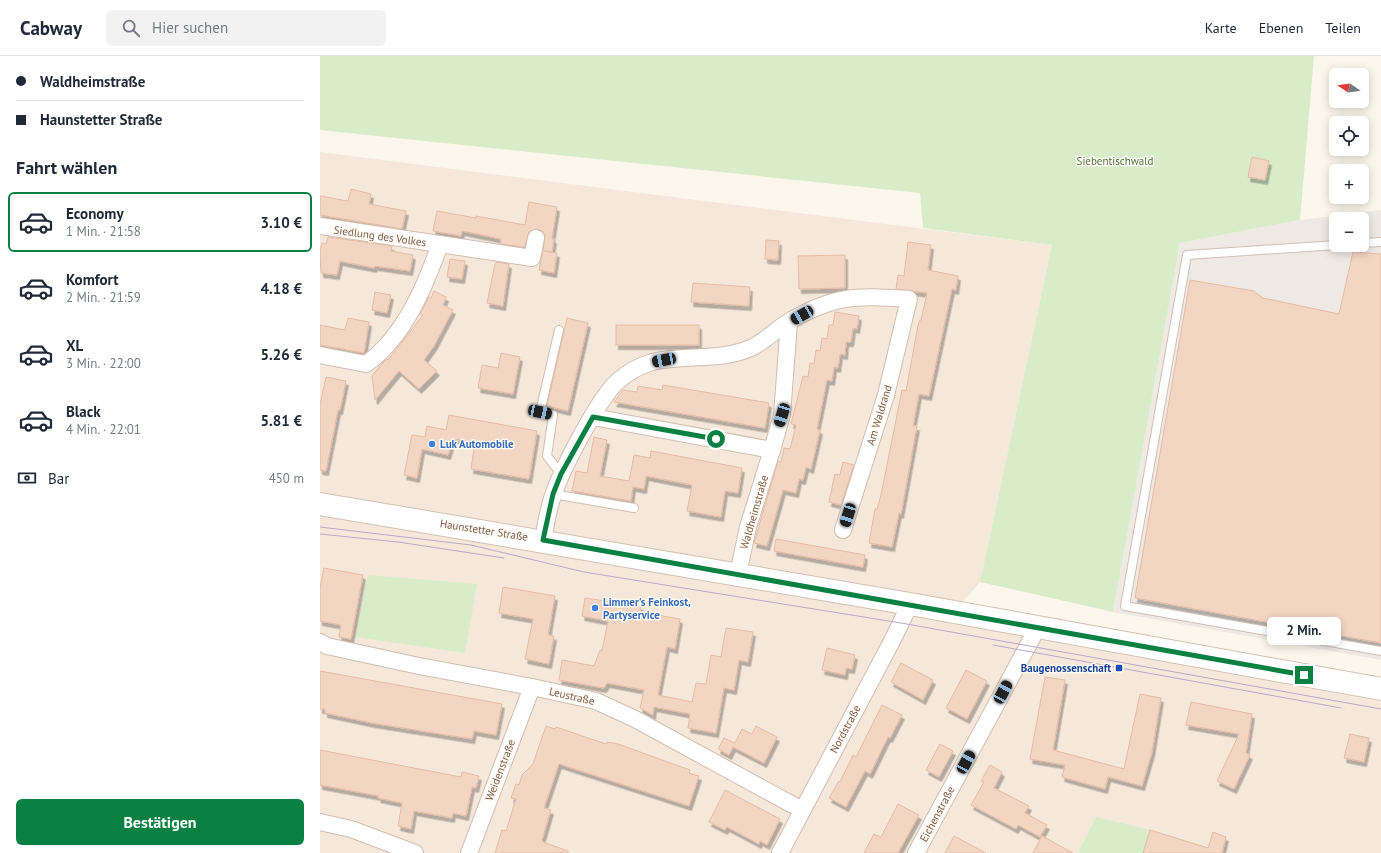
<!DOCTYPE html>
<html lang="de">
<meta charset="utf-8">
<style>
:root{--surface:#fff;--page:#f2f2f3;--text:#1f2937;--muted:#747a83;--line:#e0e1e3;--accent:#0b8043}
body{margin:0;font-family:"PT Sans",sans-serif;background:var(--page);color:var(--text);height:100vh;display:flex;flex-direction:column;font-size:15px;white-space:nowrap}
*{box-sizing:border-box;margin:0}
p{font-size:13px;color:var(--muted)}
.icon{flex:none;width:22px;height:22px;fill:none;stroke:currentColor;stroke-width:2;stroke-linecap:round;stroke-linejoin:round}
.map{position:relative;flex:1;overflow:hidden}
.panel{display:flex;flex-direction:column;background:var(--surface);width:320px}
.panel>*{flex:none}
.top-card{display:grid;align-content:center;height:88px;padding:0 16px;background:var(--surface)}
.needle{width:26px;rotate:283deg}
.buttons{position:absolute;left:1009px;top:12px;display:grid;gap:8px}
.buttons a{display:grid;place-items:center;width:40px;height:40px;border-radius:6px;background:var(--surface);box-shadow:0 2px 10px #0003;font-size:20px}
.end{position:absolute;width:18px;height:18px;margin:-9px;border:5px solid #0b8043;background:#fff;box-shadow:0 0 0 2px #fff}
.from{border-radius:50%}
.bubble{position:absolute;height:28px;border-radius:6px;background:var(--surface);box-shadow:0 2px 10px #0003;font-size:13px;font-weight:600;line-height:28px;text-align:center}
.car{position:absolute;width:12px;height:24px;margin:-12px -6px;border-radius:5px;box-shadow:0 0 3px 1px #0007;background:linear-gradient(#222 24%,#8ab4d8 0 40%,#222 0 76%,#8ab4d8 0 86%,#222 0)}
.top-card b{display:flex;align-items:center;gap:14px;height:38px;font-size:15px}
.top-card b+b{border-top:1px solid var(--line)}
.top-card i{width:10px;height:10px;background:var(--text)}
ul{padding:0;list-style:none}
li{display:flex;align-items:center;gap:12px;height:60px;margin:0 8px 6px;padding:0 8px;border:2px solid transparent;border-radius:6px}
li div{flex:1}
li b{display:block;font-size:15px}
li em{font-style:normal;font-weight:600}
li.active{border-color:var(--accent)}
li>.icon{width:36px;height:36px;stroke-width:1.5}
h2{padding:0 16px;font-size:18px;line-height:48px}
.pay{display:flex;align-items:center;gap:10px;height:44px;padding:0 16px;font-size:15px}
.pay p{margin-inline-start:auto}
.button{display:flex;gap:8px;margin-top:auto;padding:8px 16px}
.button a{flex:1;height:46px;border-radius:6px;background:var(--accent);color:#fff;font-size:16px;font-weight:600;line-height:46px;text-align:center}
header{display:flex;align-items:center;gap:24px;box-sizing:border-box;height:56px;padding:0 20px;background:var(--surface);border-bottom:1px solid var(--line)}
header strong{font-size:19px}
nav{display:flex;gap:22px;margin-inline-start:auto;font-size:14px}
.search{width:280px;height:36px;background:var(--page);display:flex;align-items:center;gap:10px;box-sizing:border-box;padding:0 14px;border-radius:6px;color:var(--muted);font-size:15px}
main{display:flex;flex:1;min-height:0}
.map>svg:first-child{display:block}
</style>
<header>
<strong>Cabway</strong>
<div class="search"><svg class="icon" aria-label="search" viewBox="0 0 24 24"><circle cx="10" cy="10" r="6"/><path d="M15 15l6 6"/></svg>Hier suchen</div>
<nav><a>Karte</a><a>Ebenen</a><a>Teilen</a></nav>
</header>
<main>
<section class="panel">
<div class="top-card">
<b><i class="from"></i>Waldheimstraße</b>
<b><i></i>Haunstetter Straße</b>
</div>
<h2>Fahrt wählen</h2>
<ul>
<li class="active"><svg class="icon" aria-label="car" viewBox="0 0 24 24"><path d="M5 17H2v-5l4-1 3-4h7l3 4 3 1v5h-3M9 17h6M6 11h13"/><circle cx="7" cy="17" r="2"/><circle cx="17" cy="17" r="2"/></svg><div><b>Economy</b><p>1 Min. · 21:58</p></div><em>3.10 €</em></li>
<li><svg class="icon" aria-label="car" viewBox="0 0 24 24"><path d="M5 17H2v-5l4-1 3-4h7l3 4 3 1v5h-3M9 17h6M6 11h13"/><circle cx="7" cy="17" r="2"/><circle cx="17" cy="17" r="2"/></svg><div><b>Komfort</b><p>2 Min. · 21:59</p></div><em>4.18 €</em></li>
<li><svg class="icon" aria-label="car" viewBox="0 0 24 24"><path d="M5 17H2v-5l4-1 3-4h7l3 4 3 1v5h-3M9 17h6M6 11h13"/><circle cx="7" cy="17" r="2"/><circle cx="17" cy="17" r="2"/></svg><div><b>XL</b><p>3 Min. · 22:00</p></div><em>5.26 €</em></li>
<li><svg class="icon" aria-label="car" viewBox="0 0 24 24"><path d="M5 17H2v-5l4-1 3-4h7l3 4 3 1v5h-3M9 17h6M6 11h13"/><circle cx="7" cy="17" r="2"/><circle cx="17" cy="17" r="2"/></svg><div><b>Black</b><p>4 Min. · 22:01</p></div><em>5.81 €</em></li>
</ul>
<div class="pay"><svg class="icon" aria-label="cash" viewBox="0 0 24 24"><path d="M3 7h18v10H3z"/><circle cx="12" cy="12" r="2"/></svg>Bar<p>450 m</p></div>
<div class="button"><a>Bestätigen</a></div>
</section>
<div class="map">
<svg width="1061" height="797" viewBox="0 0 1061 797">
<defs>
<filter id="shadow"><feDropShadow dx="2.5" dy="4.5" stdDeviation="0" flood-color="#0004"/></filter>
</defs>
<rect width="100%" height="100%" fill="#fdf6ec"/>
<!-- residential -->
<polygon fill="#f5e8da" points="0,96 732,189 660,526 628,563 1061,646 1061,797 0,797"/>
<!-- industrial -->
<path fill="#efe9e4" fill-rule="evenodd" d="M1061,154V604L793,556L860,187L980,164ZM1016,163H1042V189H1016Z"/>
<!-- green -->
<g fill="#d8ecc9">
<polygon points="0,0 994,0 980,164 860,187 793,556 660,526 732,189 603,172 600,137 0,74"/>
<polygon points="48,519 157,528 145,597 35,581"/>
<polygon points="776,761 830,774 823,797 758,797"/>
</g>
<!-- building -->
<g fill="#f3d5c3" stroke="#e6bba3" filter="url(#shadow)">
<polygon points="932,101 949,105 945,124 928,121"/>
<polygon points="31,133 51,138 49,148 86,155 82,173 0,159 0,140 28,145"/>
<polygon points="209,146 237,151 232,183 234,183 232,196 223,195 225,179 222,175 217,173 209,176 205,191 181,188 181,183 142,175 141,180 113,175 117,155 156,162 156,160 205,169"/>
<polygon points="8,181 72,190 71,195 93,199 90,215 55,210 54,212 20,205 17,219 1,217 0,194 2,187 6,188"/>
<polygon points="446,184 459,185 458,204 445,203"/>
<polygon points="588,186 611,189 608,214 638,220 636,234 632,233 609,340 599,338 593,370 597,370 581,458 579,457 572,491 549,487 555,453 557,453 561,439 582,334 586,335 598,269 600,264 601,264 607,237 576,233 578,219 584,220"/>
<polygon points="223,195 237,197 234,217 219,214"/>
<polygon points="1033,196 1061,198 1061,587 815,542 870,224 934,235 943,242 1019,258"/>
<polygon points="525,199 525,232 479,233 478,200"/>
<polygon points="130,203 145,205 142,223 127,221"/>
<polygon points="177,206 189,208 183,250 167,247 175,208"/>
<polygon points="373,227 430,231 429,250 371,246"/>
<polygon points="114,235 126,241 123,249 133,254 114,290 104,304 117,315 99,333 79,315 55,344 52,320 64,305 67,303 68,304 103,259 100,258 109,241 111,242"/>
<polygon points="55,236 71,239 67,257 52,254"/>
<polygon points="515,256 539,260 537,273 533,272 531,286 526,286 525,299 520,298 518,312 514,311 512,325 507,324 497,373 500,374 491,413 486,411 483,424 479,423 476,437 463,434 447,490 434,487 458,405 461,406 464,392 470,393 476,369 471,368 483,320 488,321 490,307 494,308 496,294 500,295 502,282 507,283 509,269 513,269"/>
<polygon points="28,262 49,266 44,297 0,289 0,269 25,274"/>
<polygon points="247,262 268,267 248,355 227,350"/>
<rect x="296" y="269" width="83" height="20"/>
<polygon points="181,297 200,301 193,338 158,332 162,309 178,312"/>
<polygon points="6,321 26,325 20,354 18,354 6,415 0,414 0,349"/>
<polygon points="343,329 449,347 445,372 294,346 303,334 317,336 318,330 342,334"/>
<polygon points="129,359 217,375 209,423 151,413 155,386 133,383 128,399 102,393 97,422 84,419 92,379 105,381 107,370 126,374"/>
<polygon points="274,381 287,384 280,420 309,425 314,399 330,402 331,395 422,412 418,437 405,435 401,461 367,455 372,429 326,420 324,433 313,431 311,445 252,435 256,415 267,417"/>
<polygon points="523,406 534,409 521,449 509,446 515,418 520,419"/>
<polygon points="456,483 545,499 543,511 454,495"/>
<polygon points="4,512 43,519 31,583 19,581 21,569 0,565 0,532"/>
<polygon points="183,531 235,540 228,579 234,580 229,608 205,603 213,563 179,557"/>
<polygon points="265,542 321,550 320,556 360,563 355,593 347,591 338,639 372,646 376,627 386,628 391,599 401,601 406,572 433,576 428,606 419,604 414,634 404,632 396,677 368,672 370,658 334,651 333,659 320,652 324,634 287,627 284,632 239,624 242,604 274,610 280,594 282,595 288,565 262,560"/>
<polygon points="507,592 535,599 532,613 526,612 525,619 502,614"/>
<polygon points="581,607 613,624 603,644 571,626"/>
<polygon points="646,614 667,625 647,663 626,652"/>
<polygon points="0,615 182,648 176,679 154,675 152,683 52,667 5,657 5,653 0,653"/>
<polygon points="725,621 745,624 733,694 804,713 820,638 841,642 832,696 822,730 788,721 785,733 742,721 745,709 710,703"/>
<polygon points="871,646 932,658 926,697 930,699 914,733 897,725 919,678 866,669"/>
<polygon points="562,649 582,659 570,682 568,681 550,718 545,715 526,751 509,742 519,725 520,726 533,699 536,701"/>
<polygon points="226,670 235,673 236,671 286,688 287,686 298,688 370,714 369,717 379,720 369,750 239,708 224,752 231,754 222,784 223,786 248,795 248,797 175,797 182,774 186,775 196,743 191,742 196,728 199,729 202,719 213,708"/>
<polygon points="436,670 457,681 444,707 413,691 409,699 398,693 404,682 415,687 422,673 432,678"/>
<polygon points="1030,678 1049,682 1044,706 1024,702"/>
<polygon points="620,688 633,695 619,721 606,714"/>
<polygon points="0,694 141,721 142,716 159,720 156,732 152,731 146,760 133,757 132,762 94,755 91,773 78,770 82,747 58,742 59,740 0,729"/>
<polygon points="670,709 682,716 674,732 709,750 705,757 727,769 720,781 698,769 696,773 651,749 664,726 661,725"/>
<polygon points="405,734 460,763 447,789 440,785 439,788 407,771 405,774 389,766"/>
<polygon points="578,748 599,759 578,797 544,797 554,778 561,781"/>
<polygon points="830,774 888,792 893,776 906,781 902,797 823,797"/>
<polygon points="634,780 666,797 625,797"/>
<polygon points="722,780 753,797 713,797"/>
</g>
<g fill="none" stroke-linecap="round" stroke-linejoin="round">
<defs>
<g id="service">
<polyline points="1042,187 1061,186"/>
<polyline points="1017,189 867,199 805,550 1061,595"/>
<polyline points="239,274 220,356 233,359 227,400 241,418"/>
<polyline points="233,438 314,452"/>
</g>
<g id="minor">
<polyline points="0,170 212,202 216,182"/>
<path d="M0,299L46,308C84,281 105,231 120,188"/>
<polyline points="273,361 452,394 462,359 469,266"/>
<path d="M223,484C226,468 228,452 234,437C242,413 280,340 298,325C308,316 319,310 332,306C366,298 401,306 433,291C446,284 458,272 470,265C516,238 538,240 589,243L566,339L523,474"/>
<polyline points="418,518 428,471 452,394"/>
<polyline points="0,586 7,590 99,610 212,631 276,645 315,663 482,754"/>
<polyline points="0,766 31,773 95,797"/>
<polyline points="149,797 212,631"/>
<polyline points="460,797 573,583 590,548"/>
<polyline points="596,797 718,571"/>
</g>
<polyline id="secondary" points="0,448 590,548 1061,633"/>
</defs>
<!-- service casing -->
<use href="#service" stroke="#d1beb0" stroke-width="10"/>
<!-- minor casing -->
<use href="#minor" stroke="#d1beb0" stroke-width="18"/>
<!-- secondary casing -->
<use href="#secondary" stroke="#d6c0b0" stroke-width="24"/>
<!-- service -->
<use href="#service" stroke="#fff" stroke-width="8"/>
<!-- minor -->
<use href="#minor" stroke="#fff" stroke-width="16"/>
<!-- secondary -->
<use href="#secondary" stroke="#fff" stroke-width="22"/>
<!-- tram -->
<g stroke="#b9a8c9" stroke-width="1">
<polyline points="0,471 151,489 264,516 581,567 1061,653"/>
<polyline points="0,478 78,486 184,502"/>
<polyline points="673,589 1021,652"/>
</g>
</g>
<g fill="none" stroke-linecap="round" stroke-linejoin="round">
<!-- route -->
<polyline stroke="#0b8043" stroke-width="5" points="396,383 273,361 241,418 233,438 223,484 984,619"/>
</g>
<!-- markers -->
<g fill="#3f7fe0" stroke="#fffaf3" stroke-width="1.5">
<circle cx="112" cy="388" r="4"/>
<circle cx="275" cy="552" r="4"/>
</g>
<rect fill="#1a4fb4" stroke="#fffaf3" stroke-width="1.5" x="795" y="608" width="8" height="8" rx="2"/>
<g text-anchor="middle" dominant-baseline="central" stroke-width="3" stroke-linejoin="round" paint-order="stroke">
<!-- park labels -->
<g font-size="11" fill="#537a41" stroke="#fffaf3">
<text x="795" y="105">Siebentischwald</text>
</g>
<!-- street labels -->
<g font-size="11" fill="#7a5c4d" stroke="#fffaf3">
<text transform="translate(60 180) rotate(8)">Siedlung des Volkes</text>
<text transform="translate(559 359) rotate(-73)">Am Waldrand</text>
<text transform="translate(434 456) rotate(-74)">Waldheimstraße</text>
<text transform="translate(164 474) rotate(9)">Haunstetter Straße</text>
<text transform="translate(252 640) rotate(13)">Leustraße</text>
<text transform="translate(525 673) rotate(-62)">Nordstraße</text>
<text transform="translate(180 714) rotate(-69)">Weidenstraße</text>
<text transform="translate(617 758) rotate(-62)">Eichenstraße</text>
</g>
<!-- shop labels -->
<g font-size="11" font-weight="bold" fill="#366cbe" stroke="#fffaf3" text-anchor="start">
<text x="120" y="388">Luk Automobile</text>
<text x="283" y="546">Limmer's Feinkost,<tspan x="283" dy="13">Partyservice</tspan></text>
</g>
<!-- transit labels -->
<g font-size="11" font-weight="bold" fill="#164399" stroke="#fffaf3" text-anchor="end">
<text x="791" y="612">Baugenossenschaft</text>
</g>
</g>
</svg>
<div class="buttons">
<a><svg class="needle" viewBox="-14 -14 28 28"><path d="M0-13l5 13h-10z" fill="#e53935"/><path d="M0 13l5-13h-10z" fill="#747a83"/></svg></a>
<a><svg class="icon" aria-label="locate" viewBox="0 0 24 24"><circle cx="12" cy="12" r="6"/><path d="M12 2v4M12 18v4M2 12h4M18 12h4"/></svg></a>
<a>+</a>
<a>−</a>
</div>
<i class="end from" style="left:396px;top:383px"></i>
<i class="end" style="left:984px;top:619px"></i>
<div class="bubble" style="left:947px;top:561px;width:74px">2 Min.</div>
<i class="car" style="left:482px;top:259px;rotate:240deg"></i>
<i class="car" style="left:344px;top:304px;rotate:259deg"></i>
<i class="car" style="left:220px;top:356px;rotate:102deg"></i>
<i class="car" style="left:462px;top:359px;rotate:197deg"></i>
<i class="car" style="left:528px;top:459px;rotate:197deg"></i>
<i class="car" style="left:683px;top:636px;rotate:28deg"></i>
<i class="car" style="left:646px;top:706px;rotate:28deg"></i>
</div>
</main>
